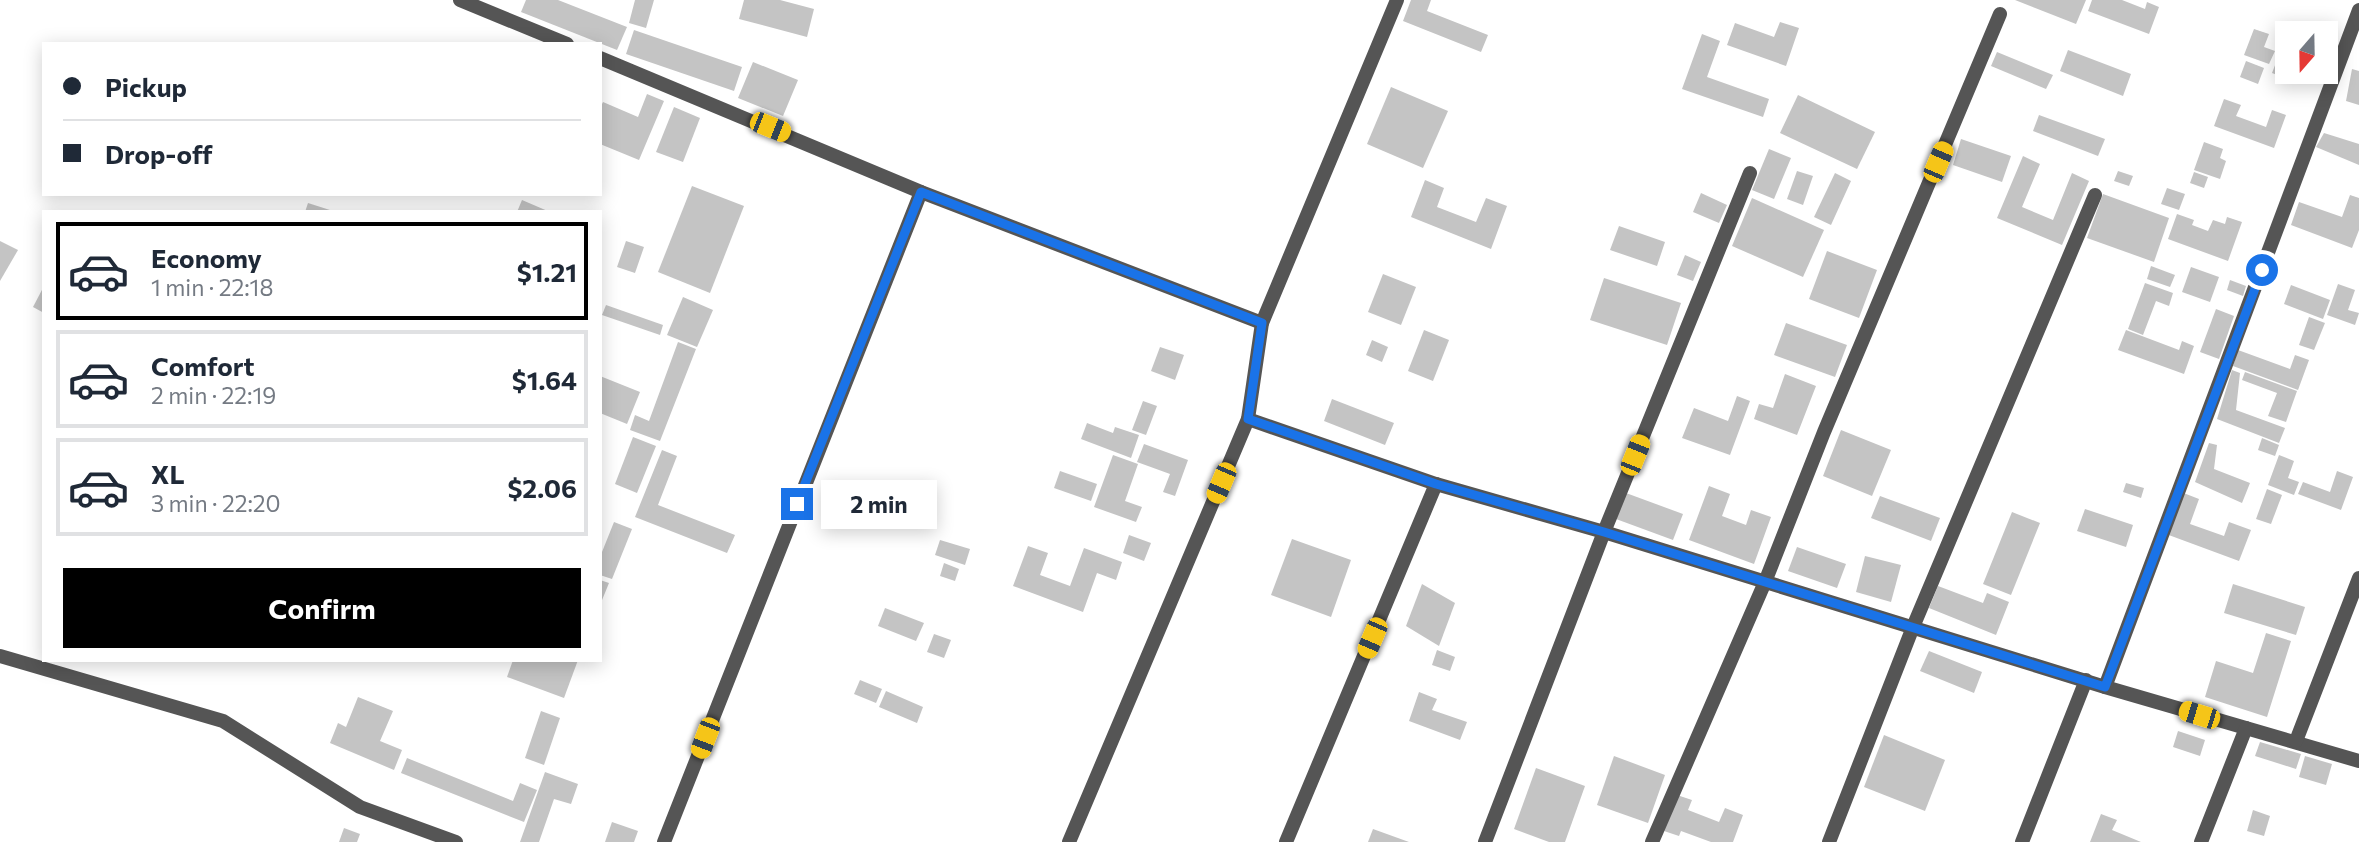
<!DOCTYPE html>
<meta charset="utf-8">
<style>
:root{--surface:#fff;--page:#f6f6f7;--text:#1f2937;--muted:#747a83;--line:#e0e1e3;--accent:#000}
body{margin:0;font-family:Commissioner,sans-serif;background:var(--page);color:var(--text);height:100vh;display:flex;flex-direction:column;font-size:26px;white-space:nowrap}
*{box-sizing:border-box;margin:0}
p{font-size:23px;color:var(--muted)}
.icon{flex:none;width:38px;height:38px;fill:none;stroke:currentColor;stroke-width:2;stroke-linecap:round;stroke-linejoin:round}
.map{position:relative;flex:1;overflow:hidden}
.panel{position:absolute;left:42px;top:210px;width:560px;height:452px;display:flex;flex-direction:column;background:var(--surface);border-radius:0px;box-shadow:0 4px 18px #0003}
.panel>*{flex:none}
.hud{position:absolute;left:42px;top:42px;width:560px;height:154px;border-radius:0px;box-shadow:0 4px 18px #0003;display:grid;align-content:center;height:154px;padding:0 21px;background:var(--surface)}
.needle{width:46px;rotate:200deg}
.controls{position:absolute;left:2275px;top:21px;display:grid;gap:14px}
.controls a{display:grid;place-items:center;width:63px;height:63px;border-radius:0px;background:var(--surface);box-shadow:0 4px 18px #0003;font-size:35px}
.end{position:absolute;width:32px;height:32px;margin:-16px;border:9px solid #1a73e8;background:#fff;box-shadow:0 0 0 4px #fff}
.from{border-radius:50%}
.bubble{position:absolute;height:49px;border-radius:0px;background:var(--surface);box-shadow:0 4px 18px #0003;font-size:23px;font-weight:700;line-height:49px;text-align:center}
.car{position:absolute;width:21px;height:42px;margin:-21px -10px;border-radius:9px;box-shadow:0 0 5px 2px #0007;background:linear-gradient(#f5c518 24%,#345 0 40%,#f5c518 0 76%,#345 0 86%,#f5c518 0)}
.hud b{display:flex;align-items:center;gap:24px;height:66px;font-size:26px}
.hud b+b{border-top:2px solid var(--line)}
.hud i{width:18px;height:18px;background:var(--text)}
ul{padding:12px 0 0;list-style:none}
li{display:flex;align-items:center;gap:21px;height:98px;margin:0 14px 10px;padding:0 7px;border:4px solid var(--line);border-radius:0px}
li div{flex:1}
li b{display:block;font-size:26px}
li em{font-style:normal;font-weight:700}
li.current{border-color:var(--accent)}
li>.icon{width:63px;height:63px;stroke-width:1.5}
.cta{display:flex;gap:14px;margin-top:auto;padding:14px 21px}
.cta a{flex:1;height:80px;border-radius:0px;background:var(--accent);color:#fff;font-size:28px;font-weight:700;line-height:80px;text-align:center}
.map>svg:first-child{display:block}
</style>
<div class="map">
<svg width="2359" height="842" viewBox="0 0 2359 842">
<rect width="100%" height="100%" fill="#fff"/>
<!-- building -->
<g fill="#c4c4c4">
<polygon points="526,0 558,0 627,27 617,50 521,12"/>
<polygon points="635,0 654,0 646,28 629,23"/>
<polygon points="744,0 780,0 814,9 807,37 739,19"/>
<polygon points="1411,0 1431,0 1427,11 1488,35 1481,52 1403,21"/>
<polygon points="2015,0 2086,0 2076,24"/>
<polygon points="2092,0 2122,0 2145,9 2147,2 2159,7 2149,34 2088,11"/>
<polygon points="1780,22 1799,28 1786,66 1727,45 1735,23 1774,37"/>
<polygon points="2254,29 2269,34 2264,47 2275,51 2269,64 2244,55"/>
<polygon points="634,30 742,67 734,91 626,54"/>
<polygon points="1702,34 1720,41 1707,77 1769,99 1763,117 1682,89"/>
<polygon points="2284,42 2287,43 2287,72 2303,72 2299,83 2272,73"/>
<polygon points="2068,50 2131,74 2123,96 2060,71"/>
<polygon points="1997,52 2053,75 2046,89 1991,66"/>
<polygon points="2246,61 2264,68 2258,84 2240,77"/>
<polygon points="753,62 798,80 783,116 738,98"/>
<polygon points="2352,69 2359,71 2359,105 2346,101"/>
<polygon points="1391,87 1448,111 1423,168 1367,144"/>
<polygon points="647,94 664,101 639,160 600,144 600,108 603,102 638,117"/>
<polygon points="1798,95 1875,132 1857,169 1780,133"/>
<polygon points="2224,99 2241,105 2236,116 2266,127 2272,110 2286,115 2274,148 2214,126"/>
<polygon points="674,107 700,118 683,162 656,152"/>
<polygon points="2039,115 2105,139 2098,156 2033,131"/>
<polygon points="2324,133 2359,144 2359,165 2316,147"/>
<polygon points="1961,139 2011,156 2002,182 1953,165"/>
<polygon points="2204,142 2223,149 2220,158 2226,161 2220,179 2194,170"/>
<polygon points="1769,149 1791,158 1774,199 1752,190"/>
<polygon points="2023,156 2040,164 2022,207 2053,220 2072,173 2089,181 2062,245 1997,218"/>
<polygon points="1797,171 1813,176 1803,205 1787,199"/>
<polygon points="2118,171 2133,176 2129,186 2114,181"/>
<polygon points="2194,172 2208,177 2204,188 2190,183"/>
<polygon points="1835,173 1851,181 1831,225 1814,217"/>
<polygon points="1425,180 1444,188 1437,207 1476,222 1486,198 1507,206 1491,249 1411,217"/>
<polygon points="692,186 744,206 710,293 658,272"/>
<polygon points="2167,188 2185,194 2179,210 2161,204"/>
<polygon points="1701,193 1727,205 1719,223 1693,212"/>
<polygon points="2103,194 2169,218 2154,262 2087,238"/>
<polygon points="2350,195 2359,198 2359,230 2352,248 2291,225 2299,202 2342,217"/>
<polygon points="1752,198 1824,230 1803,277 1732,246"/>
<polygon points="522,200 550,212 517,212"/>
<polygon points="308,203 333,211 333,212 305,212"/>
<polygon points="2177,214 2194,220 2192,225 2208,231 2213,220 2225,224 2227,217 2242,222 2228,261 2168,239"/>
<polygon points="1619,226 1665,242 1657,266 1610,250"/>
<polygon points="0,241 18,250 0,281"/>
<polygon points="626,241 644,247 635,273 617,267"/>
<polygon points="1827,251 1877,270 1859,318 1809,299"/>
<polygon points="1685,255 1701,262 1693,281 1677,275"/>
<polygon points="2151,266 2175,275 2170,287 2147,279"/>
<polygon points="2191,267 2219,277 2210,302 2182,292"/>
<polygon points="1383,274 1416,287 1401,325 1368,312"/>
<polygon points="1604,278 1681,303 1667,345 1590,320"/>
<polygon points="2230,280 2246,286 2243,296 2227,290"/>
<polygon points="2145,283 2173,293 2169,306 2156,301 2143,335 2128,329"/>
<polygon points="2338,284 2355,290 2348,310 2359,313 2355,325 2327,315"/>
<polygon points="2291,285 2330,300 2323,319 2284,304"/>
<polygon points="44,286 44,313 33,307"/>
<polygon points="683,297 713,310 697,347 667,335"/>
<polygon points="606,305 663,325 660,335 602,315"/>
<polygon points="2216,309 2234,316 2219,359 2200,352"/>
<polygon points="2309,317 2325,323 2314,350 2299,345"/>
<polygon points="1786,323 1847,345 1835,377 1774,355"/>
<polygon points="1424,330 1449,340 1433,381 1408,371"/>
<polygon points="2126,330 2179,350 2182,341 2194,346 2184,374 2118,350"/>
<polygon points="1372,340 1388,347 1382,362 1366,355"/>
<polygon points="678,342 696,349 660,441 630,430 635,415 649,421"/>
<polygon points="1160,347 1184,355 1175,380 1151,371"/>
<polygon points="2238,350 2290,369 2295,355 2309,360 2298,390 2233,366"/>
<polygon points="2232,370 2240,373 2236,410 2285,428 2279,443 2217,419"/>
<polygon points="2245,372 2297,391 2286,422 2268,416 2277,393 2242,380"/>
<polygon points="1785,374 1816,386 1797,435 1754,419 1759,404 1773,408"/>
<polygon points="600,376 640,392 627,424 600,413"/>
<polygon points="1737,396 1750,401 1730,455 1682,438 1694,408 1728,421"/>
<polygon points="1332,399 1394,423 1385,445 1324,421"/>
<polygon points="1143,401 1157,406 1146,435 1132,430"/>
<polygon points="1087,423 1113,433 1115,427 1139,435 1131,458 1081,439"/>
<polygon points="1841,430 1891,450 1872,496 1823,476"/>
<polygon points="633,437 656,446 637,493 615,484"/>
<polygon points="2262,438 2279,445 2275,456 2258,450"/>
<polygon points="2209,443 2217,445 2214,469 2250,483 2242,503 2195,482"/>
<polygon points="1144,444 1188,460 1175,496 1163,492 1170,474 1137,462"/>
<polygon points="662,450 677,456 658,505 735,535 727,553 635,517"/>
<polygon points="1113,455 1138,464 1125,501 1142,507 1136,522 1094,507"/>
<polygon points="2279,455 2294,461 2288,478 2299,482 2294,495 2268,485"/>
<polygon points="1060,471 1097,484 1091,501 1054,488"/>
<polygon points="2337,471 2353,477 2341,510 2298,494 2303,482 2330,492"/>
<polygon points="2126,483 2144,488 2141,498 2123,492"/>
<polygon points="1709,486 1730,494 1722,516 1746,525 1751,510 1771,517 1754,564 1689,540"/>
<polygon points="2267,489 2282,495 2271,524 2256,519"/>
<polygon points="2181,492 2199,499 2190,524 2224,536 2229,522 2251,530 2239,561 2166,534"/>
<polygon points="1626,493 1683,514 1673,540 1616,519"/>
<polygon points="1880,496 1940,518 1931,541 1871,518"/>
<polygon points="2085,509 2133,525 2126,547 2077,531"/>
<polygon points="2012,512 2040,523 2011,595 1983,584"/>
<polygon points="614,522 632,529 612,579 600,575 600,557"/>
<polygon points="1129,535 1151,543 1144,561 1123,553"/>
<polygon points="1292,539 1351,560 1331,617 1271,595"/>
<polygon points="940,540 970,549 965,565 935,555"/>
<polygon points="1028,546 1048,553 1040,575 1070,586 1084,548 1122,562 1116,580 1097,573 1083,612 1013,586"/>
<polygon points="1797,547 1846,564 1837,588 1788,571"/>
<polygon points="1865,556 1901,565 1891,602 1856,592"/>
<polygon points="944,563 959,569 955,581 940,576"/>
<polygon points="600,580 609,583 600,605"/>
<polygon points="1422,584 1455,603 1439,646 1406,626"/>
<polygon points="2233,584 2305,607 2296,635 2224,613"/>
<polygon points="1938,586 1983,603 1987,593 2009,602 1996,635 1929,608"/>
<polygon points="885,608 924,623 916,641 878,626"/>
<polygon points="2266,633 2291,641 2267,717 2205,697 2216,661 2253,673"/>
<polygon points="934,634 951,640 944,658 927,652"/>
<polygon points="1437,650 1455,657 1450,671 1432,665"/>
<polygon points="1929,651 1982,672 1974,693 1920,671"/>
<polygon points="513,660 578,660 564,698 507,677"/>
<polygon points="860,680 882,689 876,703 854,694"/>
<polygon points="886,691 923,707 917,723 879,707"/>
<polygon points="1419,692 1437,699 1432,710 1467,722 1460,740 1409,721"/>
<polygon points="358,697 393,711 380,741 402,750 394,770 330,743 338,723 346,727"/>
<polygon points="541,711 560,718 544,765 525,758"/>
<polygon points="2178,731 2205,740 2200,756 2173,747"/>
<polygon points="1884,735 1945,760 1925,811 1864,787"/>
<polygon points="2260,742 2301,754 2296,769 2255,756"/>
<polygon points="1614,756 1665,775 1648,823 1597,805"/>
<polygon points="2305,756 2332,764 2326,785 2299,777"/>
<polygon points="407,758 513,801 520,783 537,790 524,822 401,773"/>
<polygon points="1536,768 1585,786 1565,842 1549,842 1514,829"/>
<polygon points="545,772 578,784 571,804 554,799 539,842 520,842"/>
<polygon points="1677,795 1692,800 1688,810 1719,822 1725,808 1743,815 1733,842 1711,842 1681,831 1679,836 1664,831"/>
<polygon points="2253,810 2270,816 2264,836 2247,831"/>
<polygon points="2101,814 2117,820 2112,830 2141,842 2090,842"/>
<polygon points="612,822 638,831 634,842 605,842"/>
<polygon points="344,828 360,834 357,842 339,842"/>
<polygon points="1373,829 1409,842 1368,842"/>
</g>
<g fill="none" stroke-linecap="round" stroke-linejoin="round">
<!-- minor -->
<g stroke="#555" stroke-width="14">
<polyline points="460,0 567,44"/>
<polyline points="600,58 921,192 1262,323"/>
<polyline points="1248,419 1436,484 1604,532 2105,687 2359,761"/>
<polyline points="0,656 223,721 360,807 456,842"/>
<polyline points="2105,687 2359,10"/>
<polyline points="2296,741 2359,578"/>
<polyline points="664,842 921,192"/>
<polyline points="1069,842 1248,419 1262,323 1397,0"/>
<polyline points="1286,842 1436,484"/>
<polyline points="1485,842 1604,532 1750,173"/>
<polyline points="1652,842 1765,582 1824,432 2000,14"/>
<polyline points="1829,842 1913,627 2095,195"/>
<polyline points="2022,842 2086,680"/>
<polyline points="2201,842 2246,728"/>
</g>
</g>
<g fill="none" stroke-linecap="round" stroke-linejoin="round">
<!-- route -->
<polyline stroke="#1a73e8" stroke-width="9" points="797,504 921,192 1262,323 1248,419 1436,484 1604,532 2105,687 2262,270"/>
</g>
</svg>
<div class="controls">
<a><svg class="needle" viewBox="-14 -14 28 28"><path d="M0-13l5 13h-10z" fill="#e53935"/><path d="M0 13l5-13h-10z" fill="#747a83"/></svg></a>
</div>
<i class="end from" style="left:2262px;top:270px"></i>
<i class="end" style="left:797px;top:504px"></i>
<div class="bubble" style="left:821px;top:480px;width:116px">2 min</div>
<i class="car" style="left:770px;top:127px;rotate:112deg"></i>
<i class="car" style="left:1938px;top:162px;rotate:23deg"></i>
<i class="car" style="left:1635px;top:455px;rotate:22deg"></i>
<i class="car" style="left:1221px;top:483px;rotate:203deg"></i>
<i class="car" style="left:1372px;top:638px;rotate:203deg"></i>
<i class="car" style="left:2199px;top:715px;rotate:287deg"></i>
<i class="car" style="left:705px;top:738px;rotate:201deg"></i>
<div class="hud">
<b><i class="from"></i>Pickup</b>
<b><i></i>Drop-off</b>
</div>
<section class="panel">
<ul>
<li class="current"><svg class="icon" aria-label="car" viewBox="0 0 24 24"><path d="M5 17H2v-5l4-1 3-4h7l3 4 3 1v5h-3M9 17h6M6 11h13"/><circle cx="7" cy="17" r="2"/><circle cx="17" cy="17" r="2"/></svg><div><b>Economy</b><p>1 min · 22:18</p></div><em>$1.21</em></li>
<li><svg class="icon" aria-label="car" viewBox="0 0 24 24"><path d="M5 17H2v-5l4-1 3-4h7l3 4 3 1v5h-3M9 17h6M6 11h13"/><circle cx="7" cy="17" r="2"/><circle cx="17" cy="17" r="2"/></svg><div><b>Comfort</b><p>2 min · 22:19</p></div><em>$1.64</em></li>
<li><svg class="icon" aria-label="car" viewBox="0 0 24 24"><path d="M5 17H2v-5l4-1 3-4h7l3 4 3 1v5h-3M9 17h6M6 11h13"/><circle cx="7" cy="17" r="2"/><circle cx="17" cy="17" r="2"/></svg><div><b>XL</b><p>3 min · 22:20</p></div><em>$2.06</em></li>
</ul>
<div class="cta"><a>Confirm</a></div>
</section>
</div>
